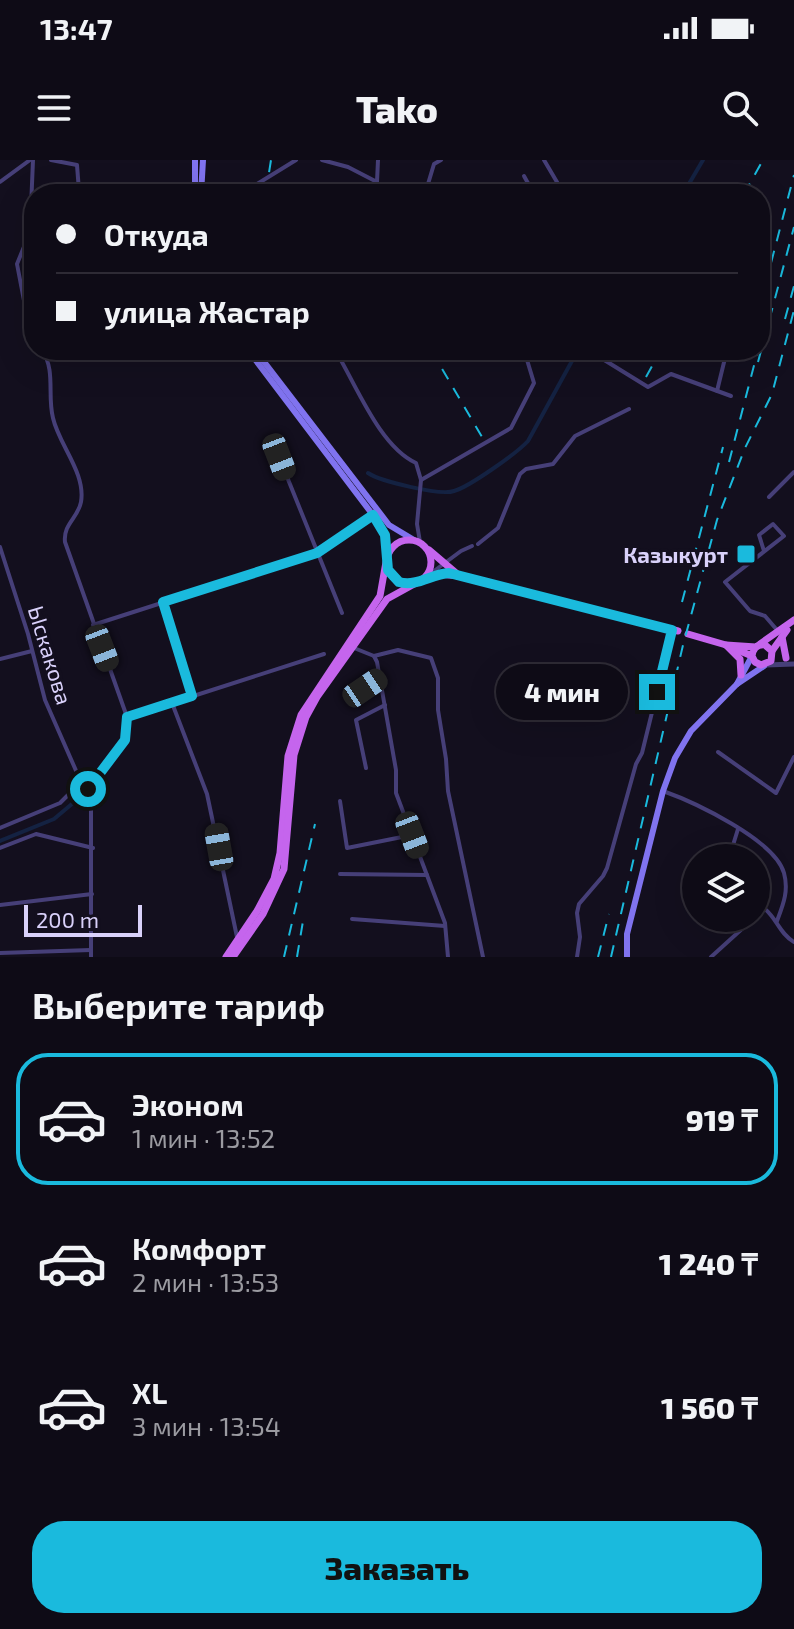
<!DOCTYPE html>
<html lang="ru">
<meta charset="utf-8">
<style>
:root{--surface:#0e0b16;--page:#1c1923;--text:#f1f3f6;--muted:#9b9ba1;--line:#2e2b35;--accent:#1abadd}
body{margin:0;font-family:"Exo 2",sans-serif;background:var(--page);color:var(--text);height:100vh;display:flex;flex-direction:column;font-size:30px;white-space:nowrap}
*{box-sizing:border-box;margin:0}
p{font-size:26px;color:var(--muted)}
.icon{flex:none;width:44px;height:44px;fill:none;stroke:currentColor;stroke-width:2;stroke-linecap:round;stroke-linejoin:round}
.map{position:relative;height:797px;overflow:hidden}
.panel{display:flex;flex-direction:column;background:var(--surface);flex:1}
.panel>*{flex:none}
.hud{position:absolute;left:24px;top:24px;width:746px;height:176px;border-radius:32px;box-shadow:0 8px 32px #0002,0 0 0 2px var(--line);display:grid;align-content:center;height:176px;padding:0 32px;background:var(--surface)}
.fabs{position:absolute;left:682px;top:684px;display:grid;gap:16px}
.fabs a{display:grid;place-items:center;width:88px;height:88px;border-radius:50%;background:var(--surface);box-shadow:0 8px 32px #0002,0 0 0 2px var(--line);font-size:40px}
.scale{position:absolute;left:24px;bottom:20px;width:118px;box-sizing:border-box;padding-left:8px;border:4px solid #d9d1fa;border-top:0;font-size:22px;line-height:28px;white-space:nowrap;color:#d9d1fa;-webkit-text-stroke:6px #130f1e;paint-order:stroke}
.end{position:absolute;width:36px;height:36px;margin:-18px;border:10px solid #1abadd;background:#111;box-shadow:0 0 0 4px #111}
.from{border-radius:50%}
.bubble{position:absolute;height:56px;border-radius:28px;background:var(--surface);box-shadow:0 8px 32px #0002,0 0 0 2px var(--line);font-size:26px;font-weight:800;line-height:56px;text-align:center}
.car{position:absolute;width:24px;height:48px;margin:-24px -12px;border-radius:10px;box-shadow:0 0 6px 2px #0007;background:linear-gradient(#222 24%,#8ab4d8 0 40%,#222 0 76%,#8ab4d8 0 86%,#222 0)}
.hud b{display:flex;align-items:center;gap:28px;height:76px;font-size:30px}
.hud b+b{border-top:2px solid var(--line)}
.hud i{width:20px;height:20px;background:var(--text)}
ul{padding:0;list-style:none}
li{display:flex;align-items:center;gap:24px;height:132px;margin:0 16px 12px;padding:0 16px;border:4px solid transparent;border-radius:32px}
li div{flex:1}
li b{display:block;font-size:30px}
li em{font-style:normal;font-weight:800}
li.current{border-color:var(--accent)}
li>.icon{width:72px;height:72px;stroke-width:1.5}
h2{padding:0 32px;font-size:36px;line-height:96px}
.button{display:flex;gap:16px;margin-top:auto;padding:16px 32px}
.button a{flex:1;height:92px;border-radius:32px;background:var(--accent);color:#111;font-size:32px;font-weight:800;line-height:92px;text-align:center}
.status{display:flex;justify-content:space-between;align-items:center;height:56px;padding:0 40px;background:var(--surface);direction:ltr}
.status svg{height:22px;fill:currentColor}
header{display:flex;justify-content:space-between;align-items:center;height:104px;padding:0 32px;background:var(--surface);font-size:36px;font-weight:800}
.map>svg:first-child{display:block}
</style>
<div class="status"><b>13:47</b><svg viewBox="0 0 49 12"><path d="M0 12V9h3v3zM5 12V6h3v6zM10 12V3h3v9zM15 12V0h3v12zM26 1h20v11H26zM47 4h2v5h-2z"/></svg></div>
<header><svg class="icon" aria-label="menu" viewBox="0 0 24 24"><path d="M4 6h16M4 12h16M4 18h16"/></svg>Tako<svg class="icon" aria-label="search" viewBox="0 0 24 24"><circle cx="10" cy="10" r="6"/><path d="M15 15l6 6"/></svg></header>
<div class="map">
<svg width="794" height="797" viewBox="0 0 794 797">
<rect width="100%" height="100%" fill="#130f1e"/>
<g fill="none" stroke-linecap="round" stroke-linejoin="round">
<!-- canal -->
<g stroke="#142242" stroke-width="4">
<polyline points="683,34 703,0"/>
<path d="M368,313C380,321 440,336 454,331C469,327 517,293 528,281L578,190"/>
<polyline points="0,681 54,659 85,633"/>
</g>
<!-- minor -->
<g stroke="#463f78" stroke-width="4">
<polyline points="33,0 30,72 17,104 29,167 34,177"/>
<polyline points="51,0 77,5 79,31 82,34"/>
<polyline points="322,0 348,7 377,22 378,0"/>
<polyline points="544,0 564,34"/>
<polyline points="524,16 534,34"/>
<polyline points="0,22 30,0"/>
<polyline points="241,34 296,0"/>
<polyline points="425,34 434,4 441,0"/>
<path d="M42,190C56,211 47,235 53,258C59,285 86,313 81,342C78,358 63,364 65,382L127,557L125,580L88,629"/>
<path d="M335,190C356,224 379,286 416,303L421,320"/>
<polyline points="449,190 502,199 509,190"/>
<polyline points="596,190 601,198 648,227 671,214 731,236"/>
<polyline points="717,231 727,190"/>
<polyline points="279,297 342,453"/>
<polyline points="769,337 794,312"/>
<polyline points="420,382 417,364 421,320 511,268 534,223 524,190"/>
<polyline points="478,384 498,368 520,314 526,309 553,304 575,276 629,249"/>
<polyline points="0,387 28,474 45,540 81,622 91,634 91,797"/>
<polyline points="764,391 759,375 773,364 784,376 725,422 750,451 765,456 777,470"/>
<polyline points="430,414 461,391 472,386"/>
<polyline points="163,442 192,536"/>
<polyline points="93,465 317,393 372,356"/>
<polyline points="354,488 374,496 377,502 396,610 396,633 445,763 448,797"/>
<polyline points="374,496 398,490 431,498 438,518 438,550 446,599 448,631 483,797"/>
<polyline points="0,499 32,491"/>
<polyline points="351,538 380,518"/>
<polyline points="172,543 207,634 237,777"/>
<polyline points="128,557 324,494"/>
<polyline points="718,592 776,633 794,597"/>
<polyline points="366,608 356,560 385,545"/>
<path d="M663,631C694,642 775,680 784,713C789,731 783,745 777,761"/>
<polyline points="340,641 347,688 412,675"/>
<polyline points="0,668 60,643 81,622"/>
<polyline points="0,688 36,674 93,688"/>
<polyline points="729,698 738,669"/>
<polyline points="340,714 427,715"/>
<polyline points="0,745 92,734"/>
<path d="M756,756L765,749C777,759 780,774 794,782"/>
<polyline points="352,759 445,766"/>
<polyline points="0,793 91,790"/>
<polyline points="577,797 580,777 577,753 579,744 603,716 607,708 636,604 642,593 672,471"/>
<polyline points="711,797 754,758"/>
</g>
<!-- tertiary -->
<polyline stroke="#463f78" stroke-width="5" points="766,505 794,504"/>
<!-- secondary -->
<g stroke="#8073ef" stroke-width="6">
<polyline points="195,34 195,0"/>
<polyline points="201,34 203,0"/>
<polyline points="248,190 382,367 387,384 387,396"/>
<polyline points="255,190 389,365 414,380"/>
<polyline points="752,496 737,524 764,506"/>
<polyline points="627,797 627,774 663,631 675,598 691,571 737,524"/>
</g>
<!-- primary -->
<g stroke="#c565ed" stroke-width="7">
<circle cx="409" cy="402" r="22"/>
<polyline points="429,390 456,413"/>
<polyline points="421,420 438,414 461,416 678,471"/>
<polyline points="688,474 726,485 740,499 741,515"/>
<polyline points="782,477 786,498"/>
<polyline points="760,484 794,460"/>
<polyline points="772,491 787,470"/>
<path d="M752,496C753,488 757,484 765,485L772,491L771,501L761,505L755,502L752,496L726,485L756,487"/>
<polyline points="226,797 257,751 274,719 280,693 288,596 301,555 380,436 386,402"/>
<polyline points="233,797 263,754 284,709 294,595 306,557 317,537 387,439 416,423"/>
</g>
<!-- rail -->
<g stroke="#1abadd" stroke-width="2" stroke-dasharray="12 10" stroke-linecap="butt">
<polyline points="269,34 268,19 271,0"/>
<polyline points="744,34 763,0"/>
<polyline points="760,145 794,15"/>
<polyline points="785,159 794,126"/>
<polyline points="431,190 485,282"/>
<polyline points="758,202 794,67"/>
<polyline points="646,217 661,190"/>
<polyline points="729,302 758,190"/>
<polyline points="682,442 723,287"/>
<polyline points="284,797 315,664"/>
<polyline points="297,797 303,761"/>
<polyline points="598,797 609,754"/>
<polyline points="611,797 683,485 717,360 745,288 772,234 794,150"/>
</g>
</g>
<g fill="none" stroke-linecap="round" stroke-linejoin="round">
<!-- route -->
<path stroke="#1abadd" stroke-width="10" d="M88,629L125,580L127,557L192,536L163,442L317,393L373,355L385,375L388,410L399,422C417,427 431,414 449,413L672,470L657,532"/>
</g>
<!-- markers -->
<rect fill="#1abadd" stroke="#130f1e" stroke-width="3" x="736" y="384" width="20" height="20" rx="4"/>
<g text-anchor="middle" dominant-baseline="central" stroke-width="7" stroke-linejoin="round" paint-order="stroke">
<!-- poi labels -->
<g font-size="22" font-weight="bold" fill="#d9d1fa" stroke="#130f1e" text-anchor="end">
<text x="728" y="394">Казыкурт</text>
</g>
<!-- street labels -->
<g font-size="22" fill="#d9d1fa" stroke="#130f1e">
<text transform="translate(51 495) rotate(73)">Ыскакова</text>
</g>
</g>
</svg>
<div class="fabs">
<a><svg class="icon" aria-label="layers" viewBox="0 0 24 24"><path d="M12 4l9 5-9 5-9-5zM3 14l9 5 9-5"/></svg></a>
</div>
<div class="scale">200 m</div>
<i class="end from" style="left:88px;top:629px"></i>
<i class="end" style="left:657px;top:532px"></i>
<div class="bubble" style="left:496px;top:504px;width:132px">4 мин</div>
<i class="car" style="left:279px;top:297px;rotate:159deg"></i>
<i class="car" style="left:102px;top:488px;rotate:159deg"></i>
<i class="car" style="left:365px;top:528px;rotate:56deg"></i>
<i class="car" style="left:412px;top:675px;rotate:159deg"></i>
<i class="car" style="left:219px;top:687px;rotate:350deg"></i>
<div class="hud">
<b><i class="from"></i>Откуда</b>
<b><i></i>улица Жастар</b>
</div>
</div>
<section class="panel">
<h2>Выберите тариф</h2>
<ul>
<li class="current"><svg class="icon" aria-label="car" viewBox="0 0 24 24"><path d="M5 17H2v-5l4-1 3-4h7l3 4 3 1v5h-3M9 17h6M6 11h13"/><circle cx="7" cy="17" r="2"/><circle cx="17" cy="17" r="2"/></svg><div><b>Эконом</b><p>1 мин · 13:52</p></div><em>919 ₸</em></li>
<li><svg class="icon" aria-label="car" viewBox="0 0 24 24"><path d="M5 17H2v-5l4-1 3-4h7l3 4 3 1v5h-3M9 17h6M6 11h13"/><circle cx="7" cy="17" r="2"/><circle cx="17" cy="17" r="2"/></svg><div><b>Комфорт</b><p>2 мин · 13:53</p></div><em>1 240 ₸</em></li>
<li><svg class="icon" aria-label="car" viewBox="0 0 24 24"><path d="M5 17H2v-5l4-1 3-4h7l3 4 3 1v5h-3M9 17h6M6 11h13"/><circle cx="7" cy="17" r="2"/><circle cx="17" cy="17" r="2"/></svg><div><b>XL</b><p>3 мин · 13:54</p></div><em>1 560 ₸</em></li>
</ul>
<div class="button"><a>Заказать</a></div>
</section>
